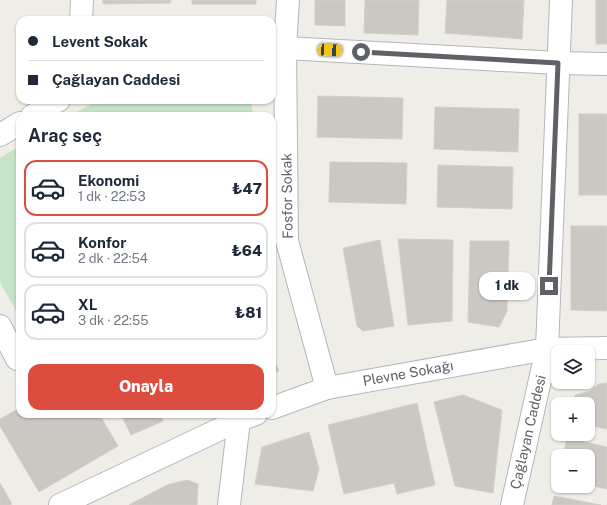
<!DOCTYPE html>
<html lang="tr">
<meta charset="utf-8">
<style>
:root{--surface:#fff;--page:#f6f6f7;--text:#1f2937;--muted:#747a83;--line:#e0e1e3;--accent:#dc4d40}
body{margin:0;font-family:"Public Sans",sans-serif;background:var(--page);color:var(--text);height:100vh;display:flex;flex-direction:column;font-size:15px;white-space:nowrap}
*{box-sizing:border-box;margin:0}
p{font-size:13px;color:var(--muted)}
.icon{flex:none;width:22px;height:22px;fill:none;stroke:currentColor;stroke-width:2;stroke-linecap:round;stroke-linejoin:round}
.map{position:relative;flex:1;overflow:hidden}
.sheet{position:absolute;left:16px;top:112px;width:260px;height:306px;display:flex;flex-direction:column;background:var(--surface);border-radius:12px;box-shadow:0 1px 3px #0004}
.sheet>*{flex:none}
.hud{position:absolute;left:16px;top:16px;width:260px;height:88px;border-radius:12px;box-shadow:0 1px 3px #0004;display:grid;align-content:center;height:88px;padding:0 12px;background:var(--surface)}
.buttons{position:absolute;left:551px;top:345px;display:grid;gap:8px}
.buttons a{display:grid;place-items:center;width:44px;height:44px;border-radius:8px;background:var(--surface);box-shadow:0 1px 3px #0004;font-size:20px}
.end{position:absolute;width:18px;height:18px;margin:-9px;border:5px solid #5e6166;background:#fff;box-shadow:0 0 0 2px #fff}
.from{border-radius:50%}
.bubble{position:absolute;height:28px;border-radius:12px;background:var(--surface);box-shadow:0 1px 3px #0004;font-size:13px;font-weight:800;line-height:28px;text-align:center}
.car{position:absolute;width:12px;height:24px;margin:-12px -6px;border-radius:5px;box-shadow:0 0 3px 1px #0007;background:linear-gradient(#f5c518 24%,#345 0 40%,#f5c518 0 76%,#345 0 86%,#f5c518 0)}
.hud b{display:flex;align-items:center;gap:14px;height:38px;font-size:15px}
.hud b+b{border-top:1px solid var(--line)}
.hud i{width:10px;height:10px;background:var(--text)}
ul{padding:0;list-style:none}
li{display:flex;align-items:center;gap:12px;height:56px;margin:0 8px 6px;padding:0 4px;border:2px solid var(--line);border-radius:12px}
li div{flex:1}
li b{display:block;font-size:15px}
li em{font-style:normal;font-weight:800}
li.selected{border-color:var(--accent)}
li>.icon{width:36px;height:36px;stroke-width:1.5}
h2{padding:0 12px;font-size:18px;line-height:48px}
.button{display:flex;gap:8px;margin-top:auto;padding:8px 12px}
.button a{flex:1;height:46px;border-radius:12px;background:var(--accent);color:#fff;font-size:16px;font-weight:800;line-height:46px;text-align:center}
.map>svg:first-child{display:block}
</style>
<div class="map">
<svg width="607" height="505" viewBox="0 0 607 505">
<rect width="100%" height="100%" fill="#efede7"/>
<!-- green -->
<g fill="#c5e4c6">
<polygon points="98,100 251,100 253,116 70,116"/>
<polygon points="20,146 20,318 0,282 0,158"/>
</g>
<!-- building -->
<g fill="#cbc8c4" stroke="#d3cfc5">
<polygon points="103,0 171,0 170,3 103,4"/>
<rect x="192" y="0" width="64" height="4"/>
<polygon points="315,0 345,0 345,26 315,25"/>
<polygon points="365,0 419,0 418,35 364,33"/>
<polygon points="447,0 524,0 522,39 445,33"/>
<rect x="596" y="0" width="11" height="44"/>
<polygon points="318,96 403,98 402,139 317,137"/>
<polygon points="435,107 519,109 518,152 434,149"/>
<rect x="579" y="114" width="28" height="81"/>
<polygon points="330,162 407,163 406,204 329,202"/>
<polygon points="438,165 513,167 512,209 437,207"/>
<polygon points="571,226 607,226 607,311 571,310"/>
<polygon points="398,239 453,240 452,321 408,325"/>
<polygon points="380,240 394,326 363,331 357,326 343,248"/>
<polygon points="470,241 509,241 507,311 499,327 468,322"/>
<polygon points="272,356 279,371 272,374"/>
<polygon points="607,383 607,429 588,425 588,404 574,404 575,395 590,391 599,384"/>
<polygon points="463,395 502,410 493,493 455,486 434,402"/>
<polygon points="417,403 435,485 397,494 394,483 344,494 328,425"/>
<polygon points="20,408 20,414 99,414 118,446 39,492 0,426 0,419"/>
<polygon points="121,414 160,414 163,421 131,435"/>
<polygon points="309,432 319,469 313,491 255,484 262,447"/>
<polygon points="567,438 607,447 607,489 588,485 588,456 563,456"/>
<polygon points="187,480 198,484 197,505 129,505 167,485"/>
<polygon points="0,483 12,504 10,505 0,505"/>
<polygon points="554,496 601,505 552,505"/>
</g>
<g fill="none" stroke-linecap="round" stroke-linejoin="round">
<defs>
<g id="minor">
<polyline points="288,0 285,48 287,241 327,388"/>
<polyline points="81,20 82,0"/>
<polyline points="272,50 285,48 558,63 607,64"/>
<polyline points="32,116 59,100"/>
<polyline points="0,135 20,123"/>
<polyline points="0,326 17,359 20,358"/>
<polyline points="229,505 239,420"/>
</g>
<g id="tertiary">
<polyline points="272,408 327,388 547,349 607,348"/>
<polyline points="60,505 239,420 256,414"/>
<polyline points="512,505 547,349 561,0"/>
</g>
</defs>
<!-- minor casing -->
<use href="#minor" stroke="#b4b6ba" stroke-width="24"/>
<!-- tertiary casing -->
<use href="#tertiary" stroke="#b4b6ba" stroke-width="24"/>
<!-- minor -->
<use href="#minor" stroke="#fff" stroke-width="22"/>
<!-- tertiary -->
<use href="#tertiary" stroke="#fff" stroke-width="22"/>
</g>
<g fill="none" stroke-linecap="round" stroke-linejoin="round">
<!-- route -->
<polyline stroke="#5e6166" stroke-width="5" points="361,52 558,63 549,286"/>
</g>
<g text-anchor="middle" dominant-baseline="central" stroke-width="4" stroke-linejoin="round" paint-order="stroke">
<!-- street labels -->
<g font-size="14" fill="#5e6166" stroke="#fff">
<text transform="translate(287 196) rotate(-91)">Fosfor Sokak</text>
<text transform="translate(408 373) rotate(-10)">Plevne Sokağı</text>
<text transform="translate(528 432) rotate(-77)">Çağlayan Caddesi</text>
</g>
</g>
</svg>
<div class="buttons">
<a><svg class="icon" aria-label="layers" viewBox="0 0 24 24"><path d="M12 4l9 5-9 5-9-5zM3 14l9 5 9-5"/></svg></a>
<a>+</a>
<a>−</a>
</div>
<i class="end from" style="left:361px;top:52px"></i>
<i class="end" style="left:549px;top:286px"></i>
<div class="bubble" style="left:479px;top:272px;width:56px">1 dk</div>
<i class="car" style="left:330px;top:50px;rotate:93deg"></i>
<div class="hud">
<b><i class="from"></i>Levent Sokak</b>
<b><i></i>Çağlayan Caddesi</b>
</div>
<section class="sheet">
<h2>Araç seç</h2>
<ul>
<li class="selected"><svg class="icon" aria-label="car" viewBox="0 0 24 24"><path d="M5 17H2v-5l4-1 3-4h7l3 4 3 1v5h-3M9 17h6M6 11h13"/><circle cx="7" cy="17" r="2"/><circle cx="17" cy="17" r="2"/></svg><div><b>Ekonomi</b><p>1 dk · 22:53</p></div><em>₺47</em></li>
<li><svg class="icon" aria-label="car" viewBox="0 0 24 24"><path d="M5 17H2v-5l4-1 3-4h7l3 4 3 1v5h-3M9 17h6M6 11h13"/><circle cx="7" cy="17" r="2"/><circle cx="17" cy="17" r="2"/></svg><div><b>Konfor</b><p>2 dk · 22:54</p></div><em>₺64</em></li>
<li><svg class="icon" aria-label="car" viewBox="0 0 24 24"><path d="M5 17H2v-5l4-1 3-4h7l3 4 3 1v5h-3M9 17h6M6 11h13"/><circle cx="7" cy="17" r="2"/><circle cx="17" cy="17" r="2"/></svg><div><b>XL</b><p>3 dk · 22:55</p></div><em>₺81</em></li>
</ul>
<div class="button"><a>Onayla</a></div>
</section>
</div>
